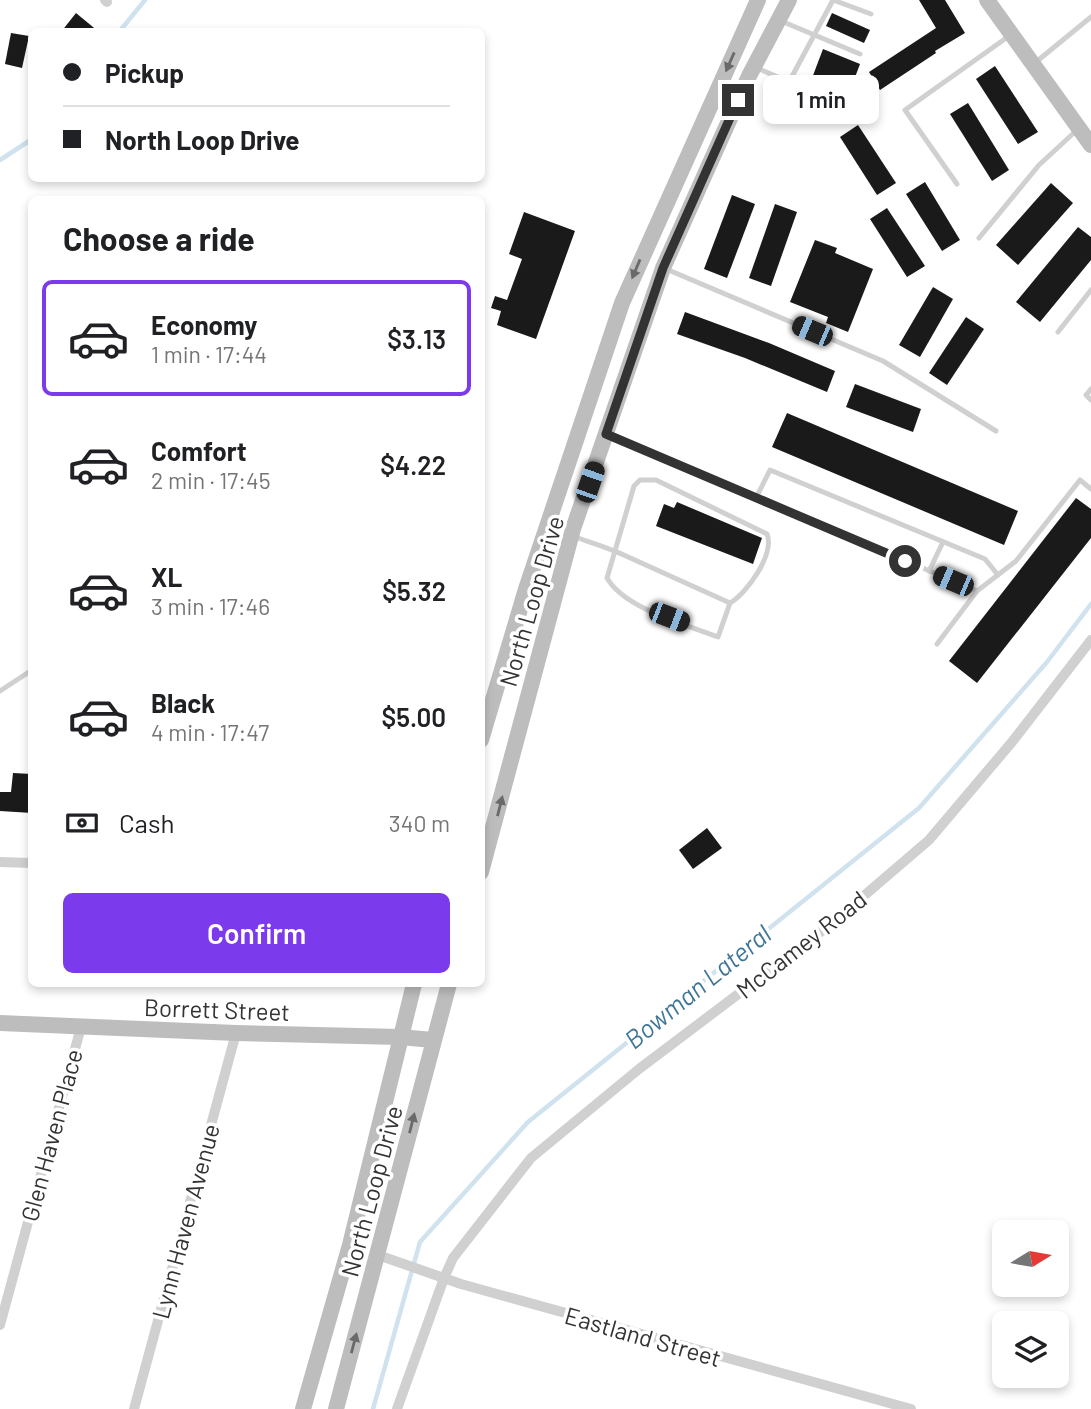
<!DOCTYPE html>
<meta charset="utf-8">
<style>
:root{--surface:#fff;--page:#f6f6f6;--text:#202124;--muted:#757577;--line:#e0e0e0;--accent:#7c3aed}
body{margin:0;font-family:Barlow,sans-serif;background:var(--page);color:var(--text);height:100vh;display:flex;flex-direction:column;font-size:26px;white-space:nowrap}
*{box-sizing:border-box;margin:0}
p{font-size:23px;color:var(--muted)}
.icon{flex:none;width:38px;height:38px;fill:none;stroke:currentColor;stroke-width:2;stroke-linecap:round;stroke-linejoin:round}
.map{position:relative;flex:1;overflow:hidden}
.details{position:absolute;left:28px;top:196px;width:457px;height:791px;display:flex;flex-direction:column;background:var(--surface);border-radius:10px;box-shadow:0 4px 10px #0003}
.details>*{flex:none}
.banner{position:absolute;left:28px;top:28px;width:457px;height:154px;border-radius:10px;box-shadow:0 4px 10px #0003;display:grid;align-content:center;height:154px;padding:0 35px;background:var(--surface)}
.needle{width:46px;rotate:79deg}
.tools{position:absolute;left:992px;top:1220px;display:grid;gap:14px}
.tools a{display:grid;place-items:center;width:77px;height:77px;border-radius:10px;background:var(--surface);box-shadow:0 4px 10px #0003;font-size:35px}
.end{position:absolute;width:32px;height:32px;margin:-16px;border:9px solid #333;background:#fff;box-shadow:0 0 0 4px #fff}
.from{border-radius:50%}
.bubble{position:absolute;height:49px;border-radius:10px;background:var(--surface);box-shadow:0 4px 10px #0003;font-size:23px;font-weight:600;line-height:49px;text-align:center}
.car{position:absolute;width:21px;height:42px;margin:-21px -10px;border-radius:9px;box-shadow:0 0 5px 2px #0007;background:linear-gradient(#222 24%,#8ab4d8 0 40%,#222 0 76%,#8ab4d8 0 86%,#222 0)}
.banner b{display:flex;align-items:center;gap:24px;height:66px;font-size:26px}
.banner b+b{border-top:2px solid var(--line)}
.banner i{width:18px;height:18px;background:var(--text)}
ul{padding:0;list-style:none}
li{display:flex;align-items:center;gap:21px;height:116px;margin:0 14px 10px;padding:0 21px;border:4px solid transparent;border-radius:10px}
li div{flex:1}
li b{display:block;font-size:26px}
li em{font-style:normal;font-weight:600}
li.selected{border-color:var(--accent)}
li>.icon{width:63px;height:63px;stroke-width:1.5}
h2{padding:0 35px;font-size:32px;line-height:84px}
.pay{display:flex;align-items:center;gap:18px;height:77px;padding:0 35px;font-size:26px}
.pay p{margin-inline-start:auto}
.button{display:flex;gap:14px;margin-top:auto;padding:14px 35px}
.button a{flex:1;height:80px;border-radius:10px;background:var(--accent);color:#fff;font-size:28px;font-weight:600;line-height:80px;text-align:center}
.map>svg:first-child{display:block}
</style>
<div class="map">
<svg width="1091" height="1409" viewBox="0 0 1091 1409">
<rect width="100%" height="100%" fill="#fff"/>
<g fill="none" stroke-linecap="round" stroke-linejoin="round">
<!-- stream -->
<g stroke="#cfe2ee" stroke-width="4.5">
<polyline points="119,32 145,0"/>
<polyline points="0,160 32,139"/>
<polyline points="373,1409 420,1242 528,1122 919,808 1047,662 1091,604"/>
</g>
</g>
<!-- building -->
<g fill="#1a1a1a">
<polygon points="919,0 945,0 965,33 935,51 936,53 880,90 869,72 936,28"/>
<polygon points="76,13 99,32 61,32"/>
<polygon points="832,13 870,30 864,43 826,26"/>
<polygon points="11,33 29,36 22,68 5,64"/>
<polygon points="823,49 860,64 846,101 809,86"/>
<polygon points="995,66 1038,132 1018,144 976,79"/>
<polygon points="968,103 1009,170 992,181 950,114"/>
<polygon points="858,125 896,183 877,195 840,137"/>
<polygon points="925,182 960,240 942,251 906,194"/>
<polygon points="1051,183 1073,203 1018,265 996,245"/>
<polygon points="732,195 755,204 727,278 704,269"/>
<polygon points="775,204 797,212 771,286 749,278"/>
<polygon points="887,208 925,266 907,277 870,219"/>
<polygon points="524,212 575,231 536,339 497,325 501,311 491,308 495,296 507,300 522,259 509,254"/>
<polygon points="1078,227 1091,237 1091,260 1040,322 1016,302"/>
<polygon points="815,240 837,248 835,253 873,269 848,332 826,323 828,317 790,302"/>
<polygon points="933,287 953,299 920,357 899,345"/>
<polygon points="685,312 769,343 835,371 827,392 745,358 677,334"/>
<polygon points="966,317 984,329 947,385 929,373"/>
<polygon points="855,384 921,409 913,432 846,407"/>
<polygon points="787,413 1018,511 1004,545 772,447"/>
<polygon points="1076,498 1091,509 1091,538 977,683 949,661"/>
<polygon points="677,502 762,538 753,564 656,526 664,504 674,508"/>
<polygon points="13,773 32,774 32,813 0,811 0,792 11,792"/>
<polygon points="707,828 722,848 693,869 679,850"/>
</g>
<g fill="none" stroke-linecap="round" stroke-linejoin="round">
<!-- lane -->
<g stroke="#d0d0d0" stroke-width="5">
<polyline points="781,21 860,54"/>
<polyline points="1036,62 1091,17"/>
<polyline points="757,68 789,82 833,0 871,14"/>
<polyline points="789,82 830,121"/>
<polyline points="957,184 905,110 1009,36"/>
<polyline points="979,238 1039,165 1077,130"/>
<polyline points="666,269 883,361 996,431"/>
<polyline points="1058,332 1091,290"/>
<polyline points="1091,389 1086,395 1091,400"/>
<polyline points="609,435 977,591 937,644"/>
<polyline points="756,498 770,470 985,559 998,575"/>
<path d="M575,537C592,543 609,548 626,556L730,603C747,593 775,554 767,534L656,480H640L634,486L607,578C625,609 685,624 718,637L730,603"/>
<polyline points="929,571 943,542"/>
<polyline points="977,591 1016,561 1080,480 1091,489"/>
<polyline points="0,691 32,670"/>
</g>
<!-- street -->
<g stroke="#d0d0d0" stroke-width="10">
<polyline points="105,0 107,2"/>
<polyline points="0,862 32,863"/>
<polyline points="378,1255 461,1284 911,1409"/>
<polyline points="0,1325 81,1027"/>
<polyline points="134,1409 236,1033"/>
<polyline points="397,1409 444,1278 453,1258 531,1158 639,1069 831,924 929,840 1012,742 1091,640"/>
</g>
<!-- secondary -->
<g stroke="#bdbdbd" stroke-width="16">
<polyline points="987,0 1091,145"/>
<polyline points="481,740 526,589 622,303 758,0"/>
<polyline points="481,872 573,529 663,268 749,76 789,0"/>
<polyline points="0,1023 236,1033 400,1037 433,1040"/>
<polyline points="303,1409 350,1245 414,984"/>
<polyline points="336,1409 449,984"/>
</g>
</g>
<!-- one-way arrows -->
<defs><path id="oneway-solid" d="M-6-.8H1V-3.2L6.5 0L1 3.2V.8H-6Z" transform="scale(1.75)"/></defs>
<g fill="#6a6a6a">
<use href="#oneway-solid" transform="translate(730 62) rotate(114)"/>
<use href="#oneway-solid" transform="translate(636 269) rotate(113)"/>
<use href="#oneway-solid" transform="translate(500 806) rotate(-76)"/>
<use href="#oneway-solid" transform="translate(412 1123) rotate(-76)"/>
<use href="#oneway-solid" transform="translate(354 1343) rotate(-75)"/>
</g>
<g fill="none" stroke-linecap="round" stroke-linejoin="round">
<!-- route -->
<polyline stroke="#333" stroke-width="9" points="738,100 663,268 606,434 905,561"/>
</g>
<g text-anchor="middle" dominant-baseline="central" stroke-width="7" stroke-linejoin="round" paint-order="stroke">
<!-- street labels -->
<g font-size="24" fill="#333" stroke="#fff">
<text transform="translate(531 601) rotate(-74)">North Loop Drive</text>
<text transform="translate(801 944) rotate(-38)">McCamey Road</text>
<text transform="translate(217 1009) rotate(2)">Borrett Street</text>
<text transform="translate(51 1135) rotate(-75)">Glen Haven Place</text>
<text transform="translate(371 1191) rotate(-75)">North Loop Drive</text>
<text transform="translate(185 1221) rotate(-75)">Lynn Haven Avenue</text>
<text transform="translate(643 1336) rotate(16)">Eastland Street</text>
</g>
<!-- water labels -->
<g font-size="26" font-style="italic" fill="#3f7597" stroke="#fff">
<text transform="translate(697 986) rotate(-39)">Bowman Lateral</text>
</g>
</g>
</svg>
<div class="tools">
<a><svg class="needle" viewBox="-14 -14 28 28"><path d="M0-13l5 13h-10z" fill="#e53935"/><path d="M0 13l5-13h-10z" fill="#757577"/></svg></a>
<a><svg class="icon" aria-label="layers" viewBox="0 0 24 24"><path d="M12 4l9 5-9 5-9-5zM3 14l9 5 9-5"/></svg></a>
</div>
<i class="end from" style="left:905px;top:561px"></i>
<i class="end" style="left:738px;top:100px"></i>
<div class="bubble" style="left:763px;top:75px;width:116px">1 min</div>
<i class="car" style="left:812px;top:331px;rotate:293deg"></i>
<i class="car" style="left:590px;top:482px;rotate:19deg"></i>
<i class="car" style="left:953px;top:581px;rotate:293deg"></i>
<i class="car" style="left:669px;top:617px;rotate:111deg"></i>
<div class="banner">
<b><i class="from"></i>Pickup</b>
<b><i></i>North Loop Drive</b>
</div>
<section class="details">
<h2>Choose a ride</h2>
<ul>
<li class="selected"><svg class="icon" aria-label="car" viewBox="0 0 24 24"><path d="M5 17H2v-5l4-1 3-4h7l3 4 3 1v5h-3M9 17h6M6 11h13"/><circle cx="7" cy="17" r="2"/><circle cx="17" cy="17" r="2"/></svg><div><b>Economy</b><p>1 min · 17:44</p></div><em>$3.13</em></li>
<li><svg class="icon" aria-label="car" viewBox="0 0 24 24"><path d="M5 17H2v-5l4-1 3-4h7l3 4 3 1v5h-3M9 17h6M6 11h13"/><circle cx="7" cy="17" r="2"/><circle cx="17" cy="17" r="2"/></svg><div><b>Comfort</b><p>2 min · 17:45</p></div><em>$4.22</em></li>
<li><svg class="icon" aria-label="car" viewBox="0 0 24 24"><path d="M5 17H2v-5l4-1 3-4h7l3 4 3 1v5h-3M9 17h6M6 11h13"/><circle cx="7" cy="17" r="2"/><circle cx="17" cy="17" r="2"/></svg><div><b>XL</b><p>3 min · 17:46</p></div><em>$5.32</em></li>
<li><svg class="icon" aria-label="car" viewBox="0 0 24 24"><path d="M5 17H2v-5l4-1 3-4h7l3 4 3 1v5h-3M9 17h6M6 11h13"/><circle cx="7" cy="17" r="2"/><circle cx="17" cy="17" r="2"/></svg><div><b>Black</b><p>4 min · 17:47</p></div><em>$5.00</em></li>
</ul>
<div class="pay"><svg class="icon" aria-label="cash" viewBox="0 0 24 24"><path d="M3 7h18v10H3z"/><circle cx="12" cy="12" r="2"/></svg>Cash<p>340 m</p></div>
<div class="button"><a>Confirm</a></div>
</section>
</div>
